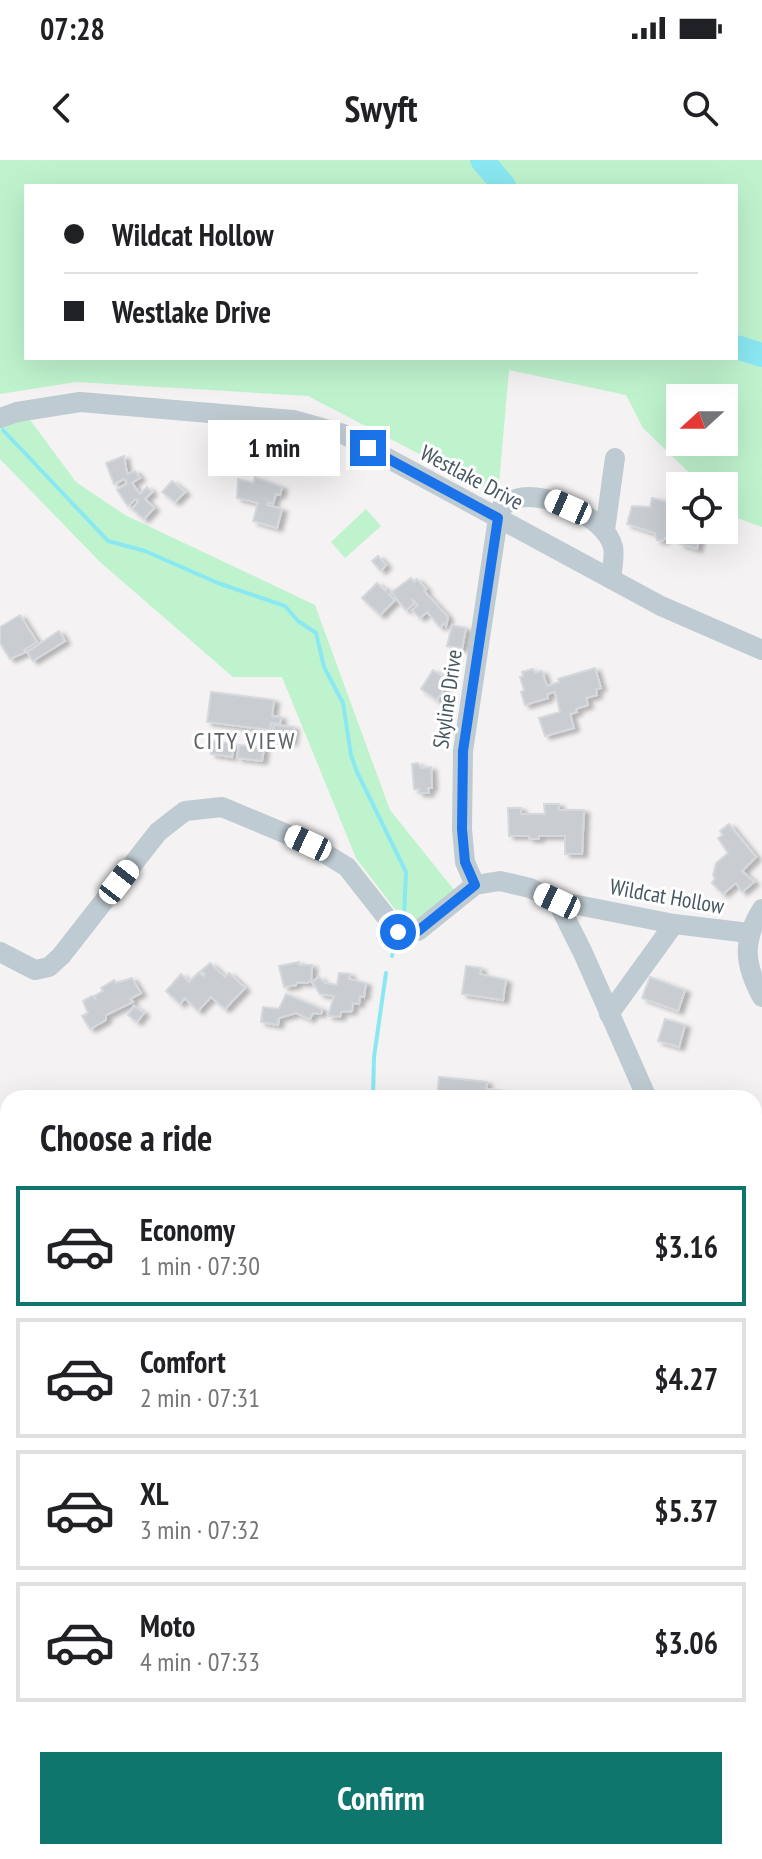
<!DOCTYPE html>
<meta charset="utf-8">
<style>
:root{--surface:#fff;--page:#f2f2f2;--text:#202124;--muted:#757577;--line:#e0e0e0;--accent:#0f766e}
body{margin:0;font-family:"PT Sans Narrow",sans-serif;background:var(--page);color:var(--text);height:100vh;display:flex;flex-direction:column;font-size:30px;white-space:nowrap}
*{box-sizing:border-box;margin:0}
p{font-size:26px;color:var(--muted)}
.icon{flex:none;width:44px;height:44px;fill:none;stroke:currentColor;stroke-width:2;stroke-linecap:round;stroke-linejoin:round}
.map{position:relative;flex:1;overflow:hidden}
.sheet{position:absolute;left:0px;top:930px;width:762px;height:770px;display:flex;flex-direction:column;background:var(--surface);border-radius:24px 24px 0 0;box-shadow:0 8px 32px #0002}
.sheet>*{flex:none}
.banner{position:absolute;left:24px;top:24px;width:714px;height:176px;border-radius:0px;box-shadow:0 8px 32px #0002;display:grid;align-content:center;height:176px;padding:0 40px;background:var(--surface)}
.needle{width:52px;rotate:249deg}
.fabs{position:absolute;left:666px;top:224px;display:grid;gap:16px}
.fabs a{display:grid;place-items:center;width:72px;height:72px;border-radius:0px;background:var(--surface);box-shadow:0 8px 32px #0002;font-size:40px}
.end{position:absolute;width:36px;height:36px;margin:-18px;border:10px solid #1a73e8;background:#fff;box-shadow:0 0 0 4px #fff}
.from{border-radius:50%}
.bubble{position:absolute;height:56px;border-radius:0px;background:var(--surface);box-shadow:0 8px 32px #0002;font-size:26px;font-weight:800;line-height:56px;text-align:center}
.car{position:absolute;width:24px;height:48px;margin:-24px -12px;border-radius:10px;box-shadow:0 0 6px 2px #0007;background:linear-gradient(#fff 24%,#345 0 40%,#fff 0 76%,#345 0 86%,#fff 0)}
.banner b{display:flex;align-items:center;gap:28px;height:76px;font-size:30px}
.banner b+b{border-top:2px solid var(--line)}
.banner i{width:20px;height:20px;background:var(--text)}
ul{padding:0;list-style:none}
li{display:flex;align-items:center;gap:24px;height:120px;margin:0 16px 12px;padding:0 24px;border:4px solid var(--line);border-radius:0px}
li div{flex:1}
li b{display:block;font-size:30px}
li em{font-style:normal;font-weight:800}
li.current{border-color:var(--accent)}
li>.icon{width:72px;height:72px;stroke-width:1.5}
h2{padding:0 40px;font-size:36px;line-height:96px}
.primary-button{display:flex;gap:16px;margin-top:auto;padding:16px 40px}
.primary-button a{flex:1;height:92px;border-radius:0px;background:var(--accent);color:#fff;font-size:32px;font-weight:800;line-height:92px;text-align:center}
.status{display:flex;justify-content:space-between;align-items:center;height:56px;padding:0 40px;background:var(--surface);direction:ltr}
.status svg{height:22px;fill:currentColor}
header{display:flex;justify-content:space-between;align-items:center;height:104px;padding:0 40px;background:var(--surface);font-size:36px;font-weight:800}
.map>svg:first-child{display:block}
</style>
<div class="status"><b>07:28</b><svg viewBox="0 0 49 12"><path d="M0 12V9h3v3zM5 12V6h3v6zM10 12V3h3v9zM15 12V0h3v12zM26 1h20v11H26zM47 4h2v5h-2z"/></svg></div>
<header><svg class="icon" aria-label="back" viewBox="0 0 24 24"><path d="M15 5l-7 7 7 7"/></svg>Swyft<svg class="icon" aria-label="search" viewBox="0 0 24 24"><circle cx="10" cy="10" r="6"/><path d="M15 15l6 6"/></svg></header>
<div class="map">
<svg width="762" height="1699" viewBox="0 0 762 1699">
<defs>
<filter id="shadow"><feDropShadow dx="5" dy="3" stdDeviation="2" flood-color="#0004"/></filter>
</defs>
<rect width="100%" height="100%" fill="#f4f2f2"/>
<!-- green -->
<g fill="#bff3ce" fill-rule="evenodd">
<path d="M0,0H762V367L734,357L724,347V326H703L643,268L626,235L509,210L498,335L308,236L76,222L0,234ZM736,26V198H26V26ZM724,238V282H680V238Z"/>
<polygon points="28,257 76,322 125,355 315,445 390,650 455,731 417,762 404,761 356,698 282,517 233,517 100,402 0,299 0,268"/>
<polygon points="366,349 381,366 345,398 331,382"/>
<polygon points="762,1606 762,1699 596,1699 610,1692 754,1692 754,1613"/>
</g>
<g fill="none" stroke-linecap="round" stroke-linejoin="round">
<!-- stream -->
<g stroke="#8ae8f2" stroke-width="4">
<polyline points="3,270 108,381 145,391 218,423 285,446 298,461 316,473 324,507 343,543 351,595 357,612 406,712 404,757"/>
<polyline points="392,796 396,782"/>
<polyline points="373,938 374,897 386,813"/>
<polyline points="754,1656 760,1663"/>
<polyline points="586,1692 593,1699"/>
<polyline points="692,1699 706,1692"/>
</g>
<!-- river -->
<g stroke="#8ae8f2" stroke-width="24">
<polyline points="482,0 504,26"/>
<polyline points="736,187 762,195"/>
</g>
</g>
<!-- building -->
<g fill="#c9cdd2" stroke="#d5d9dd" stroke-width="2" filter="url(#shadow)">
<polygon points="124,296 127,314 135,311 140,318 132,323 140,334 147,327 152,332 145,339 154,348 144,359 132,349 138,342 136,339 128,346 117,330 127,323 124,319 114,324 106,303"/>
<polygon points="255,317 282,327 280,335 276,334 273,344 268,342 267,345 282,349 277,368 253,361 258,343 237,338 238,319 253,323"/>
<polygon points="172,321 185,332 175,342 162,332"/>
<polygon points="652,338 680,345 680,370 701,370 697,389 680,384 682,376 676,375 673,378 667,376 663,381 657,380 655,373 627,364 632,346 650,347"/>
<polygon points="378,396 386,405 381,411 372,401"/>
<polygon points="411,418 414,422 417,419 426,429 424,431 448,457 446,466 444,463 440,467 427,452 420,458 412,450 418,445 413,440 414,444 406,450 398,441 392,432"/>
<polygon points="377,423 385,431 388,428 392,432 389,435 395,440 380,455 362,438"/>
<polygon points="20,455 37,482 24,490 26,492 10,499 0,483 0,467"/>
<polygon points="452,465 466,468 462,489 447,486"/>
<polygon points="59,471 65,481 33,501 27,492"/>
<polygon points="595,508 601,528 596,529 597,535 586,538 588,545 576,549 577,552 570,554 574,568 545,576 539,558 560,552 555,532 547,534 548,538 525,545 521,532 524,530 520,517 523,516 522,512 533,509 535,513 542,511 547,526 559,522 558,519"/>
<polygon points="433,510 449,521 437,540 421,529"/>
<polygon points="211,532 274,540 272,556 281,557 280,564 271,563 270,570 207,562"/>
<polygon points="274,565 294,567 292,582 272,580"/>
<polygon points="212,581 234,584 232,597 211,594"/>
<polygon points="239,585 264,588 262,601 237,598"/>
<polygon points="418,603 421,608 431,607 432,628 428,628 429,633 419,633 419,629 414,629 412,604"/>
<polygon points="544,644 559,644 559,650 584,650 582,694 565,694 565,676 539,676 539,679 529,679 529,676 509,676 508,648 521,648 521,654 545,654"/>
<polygon points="729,664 756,697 742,711 754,722 742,732 736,723 723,734 712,723 715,718 713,715 716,703 728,693 718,678 723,675 720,671"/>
<polygon points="299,802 299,805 312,805 311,821 307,823 297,822 296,825 284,827 279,806"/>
<polygon points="210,803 225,817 229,813 245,828 225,849 211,837 198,851 185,838 180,844 166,831 181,814 189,822 199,812 203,816 205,814 201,811"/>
<polygon points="466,806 481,808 480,814 506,820 503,840 462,834"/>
<polygon points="339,813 350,814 349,819 366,823 364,837 360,836 359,844 353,843 352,851 341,852 340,857 328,856 334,836 320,834 312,822 319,817 325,823 337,825"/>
<polygon points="650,817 685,830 678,851 642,838"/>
<polygon points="132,818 141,833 130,839 133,842 106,855 106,860 90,869 82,856 88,853 83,841 92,836 95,838 94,836 103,831 101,828 114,820 116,823"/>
<polygon points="286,834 322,849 321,854 313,853 310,859 296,853 279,858 278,865 261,862 263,847 279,849"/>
<polygon points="134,846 144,853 137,862 128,855"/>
<polygon points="665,859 685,865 679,887 658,881"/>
<polygon points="439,917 487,922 486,929 505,931 505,938 437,938"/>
<polygon points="754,959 762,963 762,1000 760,999 759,985 754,982"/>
<polygon points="8,1223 8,1265 0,1259 0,1228 2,1229"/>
<polygon points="756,1298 762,1302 762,1337 754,1331"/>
<polygon points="759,1417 762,1441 754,1444 754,1418"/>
<polygon points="8,1555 8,1588 0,1605 0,1559 4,1562"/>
<polygon points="74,1692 110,1692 108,1699 73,1699"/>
<polygon points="205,1692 233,1692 235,1695 231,1699 196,1699"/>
<polygon points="478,1692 517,1692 511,1699 469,1699"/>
</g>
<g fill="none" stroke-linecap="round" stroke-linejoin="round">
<!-- path -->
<polyline stroke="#74d49a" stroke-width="2" stroke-dasharray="6 4" stroke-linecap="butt" points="22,1692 23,1699"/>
<!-- minor -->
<g stroke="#bfcbd2" stroke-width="20">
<polyline points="0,258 17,252 80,242 293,260 343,274 661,446 762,490"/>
<polyline points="605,370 615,298"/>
<path d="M475,725L465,702L462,669L463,591L498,358L502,346C507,344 514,339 519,338C548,332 606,357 613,387C615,396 612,409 611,419"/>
<polyline points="557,741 583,793 647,938"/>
<path d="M762,749C742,781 744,804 762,837"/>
<polyline points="0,792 35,810 49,807 61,796 158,672 185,651 222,647 308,683 347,707 398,772 418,771 475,725 500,721 530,728 557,741 674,764 749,773"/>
<polyline points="609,854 674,764"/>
<polyline points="754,1082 762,1101"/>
<polyline points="754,1212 760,1198 762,1178"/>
<polyline points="754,1484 762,1481"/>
<polyline points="376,1699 386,1692"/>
</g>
</g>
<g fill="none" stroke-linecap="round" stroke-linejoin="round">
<!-- route -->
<polyline stroke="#1a73e8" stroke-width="10" points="368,288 498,358 463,591 462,669 465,702 475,725 418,771 398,772"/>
</g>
<g text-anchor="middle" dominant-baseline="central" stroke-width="6" stroke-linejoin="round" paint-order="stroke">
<!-- street labels -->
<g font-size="22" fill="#485861" stroke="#fff">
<text transform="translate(472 317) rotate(28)">Westlake Drive</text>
<text transform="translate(447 539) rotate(-82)">Skyline Drive</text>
<text transform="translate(667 736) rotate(10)">Wildcat Hollow</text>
</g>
<!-- neighbourhood labels -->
<g font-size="24" letter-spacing="2" fill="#5e6367" stroke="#fff">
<text x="245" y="580">CITY VIEW</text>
</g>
</g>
</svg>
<div class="fabs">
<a><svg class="needle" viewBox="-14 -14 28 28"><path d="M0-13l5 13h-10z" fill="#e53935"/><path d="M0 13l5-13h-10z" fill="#757577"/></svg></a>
<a><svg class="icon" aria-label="locate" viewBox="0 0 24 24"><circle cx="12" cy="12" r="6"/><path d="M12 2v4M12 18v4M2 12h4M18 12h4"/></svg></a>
</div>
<i class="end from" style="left:398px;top:772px"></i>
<i class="end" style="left:368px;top:288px"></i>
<div class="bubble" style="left:208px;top:260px;width:132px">1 min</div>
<i class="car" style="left:568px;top:347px;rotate:294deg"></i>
<i class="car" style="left:308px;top:683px;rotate:295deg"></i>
<i class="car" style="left:119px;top:722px;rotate:38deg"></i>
<i class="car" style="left:557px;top:741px;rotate:295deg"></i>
<div class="banner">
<b><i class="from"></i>Wildcat Hollow</b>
<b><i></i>Westlake Drive</b>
</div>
<section class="sheet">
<h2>Choose a ride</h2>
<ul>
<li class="current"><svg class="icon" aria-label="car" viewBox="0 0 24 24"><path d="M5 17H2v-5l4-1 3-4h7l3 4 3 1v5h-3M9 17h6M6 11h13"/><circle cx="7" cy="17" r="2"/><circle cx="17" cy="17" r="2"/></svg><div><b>Economy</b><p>1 min · 07:30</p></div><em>$3.16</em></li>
<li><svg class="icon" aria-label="car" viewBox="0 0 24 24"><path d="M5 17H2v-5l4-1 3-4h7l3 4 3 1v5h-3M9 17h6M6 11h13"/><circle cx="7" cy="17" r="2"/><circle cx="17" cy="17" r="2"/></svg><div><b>Comfort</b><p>2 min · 07:31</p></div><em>$4.27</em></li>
<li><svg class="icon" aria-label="car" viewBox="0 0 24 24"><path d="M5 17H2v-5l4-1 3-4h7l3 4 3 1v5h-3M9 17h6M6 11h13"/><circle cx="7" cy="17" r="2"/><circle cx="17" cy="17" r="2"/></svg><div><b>XL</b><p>3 min · 07:32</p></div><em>$5.37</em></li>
<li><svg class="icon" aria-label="car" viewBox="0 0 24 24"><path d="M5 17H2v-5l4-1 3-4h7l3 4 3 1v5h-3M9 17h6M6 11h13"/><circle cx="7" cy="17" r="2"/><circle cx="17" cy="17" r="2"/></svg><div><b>Moto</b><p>4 min · 07:33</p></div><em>$3.06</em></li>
</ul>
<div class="primary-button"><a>Confirm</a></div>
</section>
</div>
